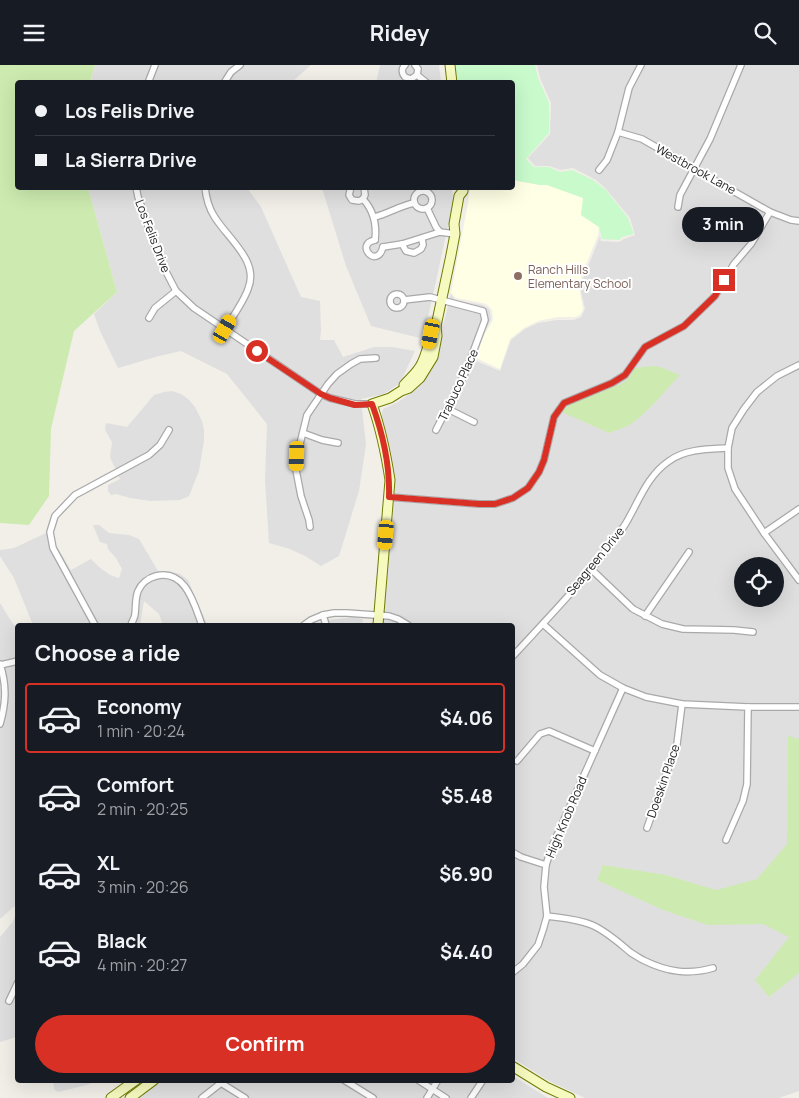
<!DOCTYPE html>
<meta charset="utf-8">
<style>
:root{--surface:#171b24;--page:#20242c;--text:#f1f3f6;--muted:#9ea1a6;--line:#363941;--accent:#d93025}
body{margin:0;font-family:Manrope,sans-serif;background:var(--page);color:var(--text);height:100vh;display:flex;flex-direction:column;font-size:19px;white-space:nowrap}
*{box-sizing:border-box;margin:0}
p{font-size:16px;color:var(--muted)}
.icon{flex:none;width:28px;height:28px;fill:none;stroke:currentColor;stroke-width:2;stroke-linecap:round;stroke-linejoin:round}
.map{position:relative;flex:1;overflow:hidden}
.drawer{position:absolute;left:15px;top:558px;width:500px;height:460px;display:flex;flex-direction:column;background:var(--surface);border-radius:5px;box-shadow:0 5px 20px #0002}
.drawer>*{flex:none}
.banner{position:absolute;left:15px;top:15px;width:500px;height:110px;border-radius:5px;box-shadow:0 5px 20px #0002;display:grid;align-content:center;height:110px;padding:0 20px;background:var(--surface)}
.buttons{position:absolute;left:734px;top:492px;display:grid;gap:10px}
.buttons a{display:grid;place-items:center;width:50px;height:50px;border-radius:50%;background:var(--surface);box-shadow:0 5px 20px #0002;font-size:25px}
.end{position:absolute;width:22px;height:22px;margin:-11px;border:6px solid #d93025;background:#fff;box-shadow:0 0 0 2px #fff}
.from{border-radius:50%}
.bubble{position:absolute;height:35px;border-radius:18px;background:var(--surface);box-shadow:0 5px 20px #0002;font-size:16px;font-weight:700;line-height:35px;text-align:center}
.car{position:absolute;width:15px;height:30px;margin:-15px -8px;border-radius:6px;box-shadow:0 0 4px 1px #0007;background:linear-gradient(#f5c518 24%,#345 0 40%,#f5c518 0 76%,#345 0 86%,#f5c518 0)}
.banner b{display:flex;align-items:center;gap:18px;height:48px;font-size:19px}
.banner b+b{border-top:1px solid var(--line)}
.banner i{width:12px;height:12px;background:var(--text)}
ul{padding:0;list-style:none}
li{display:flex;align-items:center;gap:15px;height:70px;margin:0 10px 8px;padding:0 10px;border:2px solid transparent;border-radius:5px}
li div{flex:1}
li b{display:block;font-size:19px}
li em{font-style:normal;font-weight:700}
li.active{border-color:var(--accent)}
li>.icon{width:45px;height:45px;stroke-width:1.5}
h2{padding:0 20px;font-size:22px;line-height:60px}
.button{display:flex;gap:10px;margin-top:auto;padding:10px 20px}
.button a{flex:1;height:58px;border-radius:30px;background:var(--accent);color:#fff;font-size:20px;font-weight:700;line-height:58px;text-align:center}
header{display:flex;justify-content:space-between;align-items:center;height:65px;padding:0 20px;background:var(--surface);font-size:22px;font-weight:700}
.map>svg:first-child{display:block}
</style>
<header><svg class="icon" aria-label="menu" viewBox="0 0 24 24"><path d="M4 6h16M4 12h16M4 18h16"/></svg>Ridey<svg class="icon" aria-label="search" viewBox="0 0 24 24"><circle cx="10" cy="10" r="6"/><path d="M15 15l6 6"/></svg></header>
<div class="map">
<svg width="799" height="1033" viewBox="0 0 799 1033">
<rect width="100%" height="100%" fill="#f2efe9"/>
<!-- residential -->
<g fill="#e0dfdf" fill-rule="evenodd">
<polygon points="95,0 311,0 292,17 90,18"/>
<polygon points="380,0 439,0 441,17 376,18"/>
<path d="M537,0H799V1026L779,1033H585L547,1015L513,993L512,560H383L395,426L393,403L382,355V347L383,344L398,337L411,328L428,309L435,294L451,229L455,235L483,240L489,244L490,247L491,255L483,269L474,295L500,306L511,275L525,264L538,258L557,255H574L581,252L585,244L581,227L583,214L600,171L601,176L619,177L624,174L635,170L630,153L606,124L596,115L573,103L561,105L549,101H535L528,93L550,69L551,38L540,13ZM742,501H775V534H742Z"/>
<polygon points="88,123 247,123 261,142 301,232 320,236 321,266 320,275 334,275 343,292 374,282 392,282 415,286 400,318 384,329 361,334 366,380 359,426 339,491 321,501 305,491 290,484 269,478 265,415 267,359 227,309 181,286 159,291 118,303 100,266 94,249 117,227"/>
<polygon points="322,123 452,123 453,138 429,248 420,273 371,261 346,201"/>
<polygon points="172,326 181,329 188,334 195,342 202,356 204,365 204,376 199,406 189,431 180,435 150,436 130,433 116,429 111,430 108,426 108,420 120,414 110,392 112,377 105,365 106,358 127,362 154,330 164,327"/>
<polygon points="93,460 99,460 109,468 129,470 139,474 158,506 167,506 180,509 188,515 207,560 163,560 159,549 144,536 140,560 33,560 14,513 0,491 0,485 8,484 14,483 46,468 57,482 71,505 91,494 99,502 110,510 119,513 122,504 116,493 108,484 107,479 100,477"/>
<polygon points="0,538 13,559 18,564 18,740 15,750 18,755 17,839 0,854"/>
<polygon points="353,552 363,554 362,560 311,560 315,558 329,555"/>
<polygon points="17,848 17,972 0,977 0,872 12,858"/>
<polygon points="513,1011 548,1033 139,1033 162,1015 512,1015"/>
<polygon points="53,1015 100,1015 87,1020 58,1027 54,1024"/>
</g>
<!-- education -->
<polygon fill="#ffffe5" points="513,115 540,120 547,120 584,133 581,150 599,162 598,170 583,207 580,218 580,228 583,244 580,250 575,252 557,252 538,256 524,263 510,274 500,304 476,293 484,270 493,255 492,245 488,240 483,238 456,233 451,228 468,138 470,123 512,122"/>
<!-- grass -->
<g fill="#cdebb0">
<polygon points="0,0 95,0 90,17 18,18 18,122 88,123 117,227 74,266 51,364 49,431 29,460 0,458"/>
<path d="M652,301L660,302L680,310C664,326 650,346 631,359C625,363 616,365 609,368L562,347L570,339L621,319L628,314L635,303Z"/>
<polygon points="788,671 799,674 799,908 769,932 755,915 789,872 763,859 708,860 663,845 597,815 603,800 666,810 716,825 757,814 787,779"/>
</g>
<!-- park -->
<polygon fill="#c8facc" points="455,0 535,0 538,13 549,38 549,68 526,94 534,102 549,102 560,107 572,105 593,115 606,125 628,153 634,169 622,172 619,175 602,174 599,162 581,150 583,133 547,120 540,120 513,115 512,18 458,17"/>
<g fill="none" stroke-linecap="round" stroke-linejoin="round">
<defs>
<g id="street">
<path d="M405,0C401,4 402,9 405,12L411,14L417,10"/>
<polyline points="415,0 418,4 417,10"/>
<polyline points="417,10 427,18"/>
<polyline points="148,18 155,0"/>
<polyline points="224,18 231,7 240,0"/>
<polyline points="618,67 642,74 770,147 791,155 799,156"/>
<polyline points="599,105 607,95 618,67 629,23 641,0"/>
<polyline points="136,122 138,132 160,195 176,226 194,243 321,329 330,333 355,339 372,339"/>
<path d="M205,122C206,132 209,143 214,151C227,173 260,196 248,224C244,236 232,253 225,264"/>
<polyline points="351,122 349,130 352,135 359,136 363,134"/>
<circle cx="423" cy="135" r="9"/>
<path d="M363,134C374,146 377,159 375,175"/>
<polyline points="363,134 365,130 364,122"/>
<polyline points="678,142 680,130 710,74 741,0"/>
<polyline points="427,143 436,162 440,167"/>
<path d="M374,152C388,149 399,141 414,138"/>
<path d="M375,175C354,179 377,205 383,182"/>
<polyline points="402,179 406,186 414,188 421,184 423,180 422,174"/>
<polyline points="383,182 402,179 440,167 455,169"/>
<circle cx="397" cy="236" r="7"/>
<polyline points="404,235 430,232 483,246 485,255 466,306 436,365"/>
<polyline points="149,253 155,243 176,226"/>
<polyline points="799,300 777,311 757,327 744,344 732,363 728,383 728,403 735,424 764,468 799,515"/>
<polyline points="448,344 474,357"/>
<polyline points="303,368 322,375 338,378"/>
<polyline points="389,432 479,439 495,439 513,433 528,423 539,407 544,395 554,352 564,338 612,318 625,310 645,282 684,261 715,231 734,199 751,179 770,147"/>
<polyline points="310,462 309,455 301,431 296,405 297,391 307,350 328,319 337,309 351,299 360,294 376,293"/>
<polyline points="764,468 799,444"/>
<polyline points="591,504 633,544 662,559 683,564 734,565 753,567"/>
<polyline points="323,550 326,560"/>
<polyline points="645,551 689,487"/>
<polyline points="543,559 600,610 623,623 646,632 682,639 748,642 799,642"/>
<polyline points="95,560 53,483 50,467 55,451 75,430 149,390 160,380 169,365"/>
<path d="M131,560C132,556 135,553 135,549C136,541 135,534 138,526C141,519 148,513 156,511C186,504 194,539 202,560"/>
<polyline points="304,560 311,555 323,550 334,548 347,548 389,551 398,554 408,560"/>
<path d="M512,592C547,554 584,516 615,474C619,469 623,463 626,458C639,436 647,411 669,396C685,384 708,384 728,383"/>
<path d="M0,599C7,621 6,638 0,659"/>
<polyline points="0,600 18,596"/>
<polyline points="517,696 540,669 549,666 595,686"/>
<polyline points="647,763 677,679 682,639"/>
<polyline points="726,775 743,736 747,719 748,642"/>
<polyline points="512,787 521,792 546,800"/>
<path d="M547,851C562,853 578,854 592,860C606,866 618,877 630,887C634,890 638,892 643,895C667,907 688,910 713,903"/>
<polyline points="512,908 523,899 538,880 543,865 547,851 544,822 546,800 551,784 623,623"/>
<polyline points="9,936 18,917"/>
<polyline points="344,1015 373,1033"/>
<polyline points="418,1015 446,1033"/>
<polyline points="202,1033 221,1018 245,1033"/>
<polyline points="427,1033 438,1015"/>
<polyline points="471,1033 483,1015"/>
</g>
<g id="secondary">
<polyline points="450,0 452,18"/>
<path d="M404,320C410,313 418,307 422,298C428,286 429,272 436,261L451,190L455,169L454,159L459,131L463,126"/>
<path d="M378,560L390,415C386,389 381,364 372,339L390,333L401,326L409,323L420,313L433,292L437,271L436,261"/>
<polyline points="512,1001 546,1022 570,1033"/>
<polyline points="111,1033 136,1015"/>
<polyline points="130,1033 154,1015"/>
</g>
</defs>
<!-- street casing -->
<use href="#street" stroke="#a9a9a9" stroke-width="8"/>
<!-- secondary casing -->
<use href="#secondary" stroke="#707d05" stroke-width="11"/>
<!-- street -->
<use href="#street" stroke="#fff" stroke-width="5.5"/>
<!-- secondary -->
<use href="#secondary" stroke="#f7fabf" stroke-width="9"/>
</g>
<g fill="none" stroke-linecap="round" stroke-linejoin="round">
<!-- route -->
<path stroke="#d93025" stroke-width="6" d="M257,286L321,329L330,333L355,340L372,339C383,369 390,400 389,432L479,439H495L513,433L528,423L539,407L544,395L554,352L564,338L612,318L625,310L645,282L684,261L715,231L724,215"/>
</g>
<!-- markers -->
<circle fill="#8d6e63" stroke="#fff" stroke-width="2" cx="518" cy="211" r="5"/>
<g text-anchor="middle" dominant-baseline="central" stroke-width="4" stroke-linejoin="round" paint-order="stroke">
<!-- street labels -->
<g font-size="12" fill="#222" stroke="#fff">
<text transform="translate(696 104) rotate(29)">Westbrook Lane</text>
<text transform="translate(153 171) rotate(69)">Los Felis Drive</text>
<text transform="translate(458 320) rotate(-65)">Trabuco Place</text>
<text transform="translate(595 496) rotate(-51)">Seagreen Drive</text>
<text transform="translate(663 716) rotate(-71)">Doeskin Place</text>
<text transform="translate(566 752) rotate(-67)">High Knob Road</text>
</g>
<!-- education labels -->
<g font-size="12" fill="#785e54" stroke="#fff" text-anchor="start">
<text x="528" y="204">Ranch Hills<tspan x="528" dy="14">Elementary School</tspan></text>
</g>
</g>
</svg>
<div class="buttons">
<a><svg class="icon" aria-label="locate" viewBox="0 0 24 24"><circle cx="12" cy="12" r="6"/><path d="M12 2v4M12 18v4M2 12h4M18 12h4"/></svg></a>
</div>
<i class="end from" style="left:257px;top:286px"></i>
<i class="end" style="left:724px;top:215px"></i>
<div class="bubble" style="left:682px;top:142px;width:82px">3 min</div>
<i class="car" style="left:225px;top:264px;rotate:30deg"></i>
<i class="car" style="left:431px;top:269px;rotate:191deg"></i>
<i class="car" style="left:297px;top:391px;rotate:182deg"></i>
<i class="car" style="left:386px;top:470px;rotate:185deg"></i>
<div class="banner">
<b><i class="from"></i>Los Felis Drive</b>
<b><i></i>La Sierra Drive</b>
</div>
<section class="drawer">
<h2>Choose a ride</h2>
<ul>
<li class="active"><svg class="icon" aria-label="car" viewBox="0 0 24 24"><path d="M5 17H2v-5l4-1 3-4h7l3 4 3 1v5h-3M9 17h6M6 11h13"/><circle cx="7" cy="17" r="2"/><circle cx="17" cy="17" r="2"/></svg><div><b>Economy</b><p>1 min · 20:24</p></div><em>$4.06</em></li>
<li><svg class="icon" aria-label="car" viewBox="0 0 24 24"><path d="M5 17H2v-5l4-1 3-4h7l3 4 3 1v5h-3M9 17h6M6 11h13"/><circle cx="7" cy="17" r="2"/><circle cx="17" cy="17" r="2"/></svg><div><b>Comfort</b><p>2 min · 20:25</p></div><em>$5.48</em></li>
<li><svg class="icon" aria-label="car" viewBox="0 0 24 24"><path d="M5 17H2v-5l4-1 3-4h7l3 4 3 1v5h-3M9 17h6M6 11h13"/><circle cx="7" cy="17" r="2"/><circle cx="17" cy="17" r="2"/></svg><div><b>XL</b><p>3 min · 20:26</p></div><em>$6.90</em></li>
<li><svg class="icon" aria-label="car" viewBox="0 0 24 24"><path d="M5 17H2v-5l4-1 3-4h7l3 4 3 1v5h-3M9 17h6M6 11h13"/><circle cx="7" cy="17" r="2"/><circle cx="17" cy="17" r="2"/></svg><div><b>Black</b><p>4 min · 20:27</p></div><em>$4.40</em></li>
</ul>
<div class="button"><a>Confirm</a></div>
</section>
</div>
